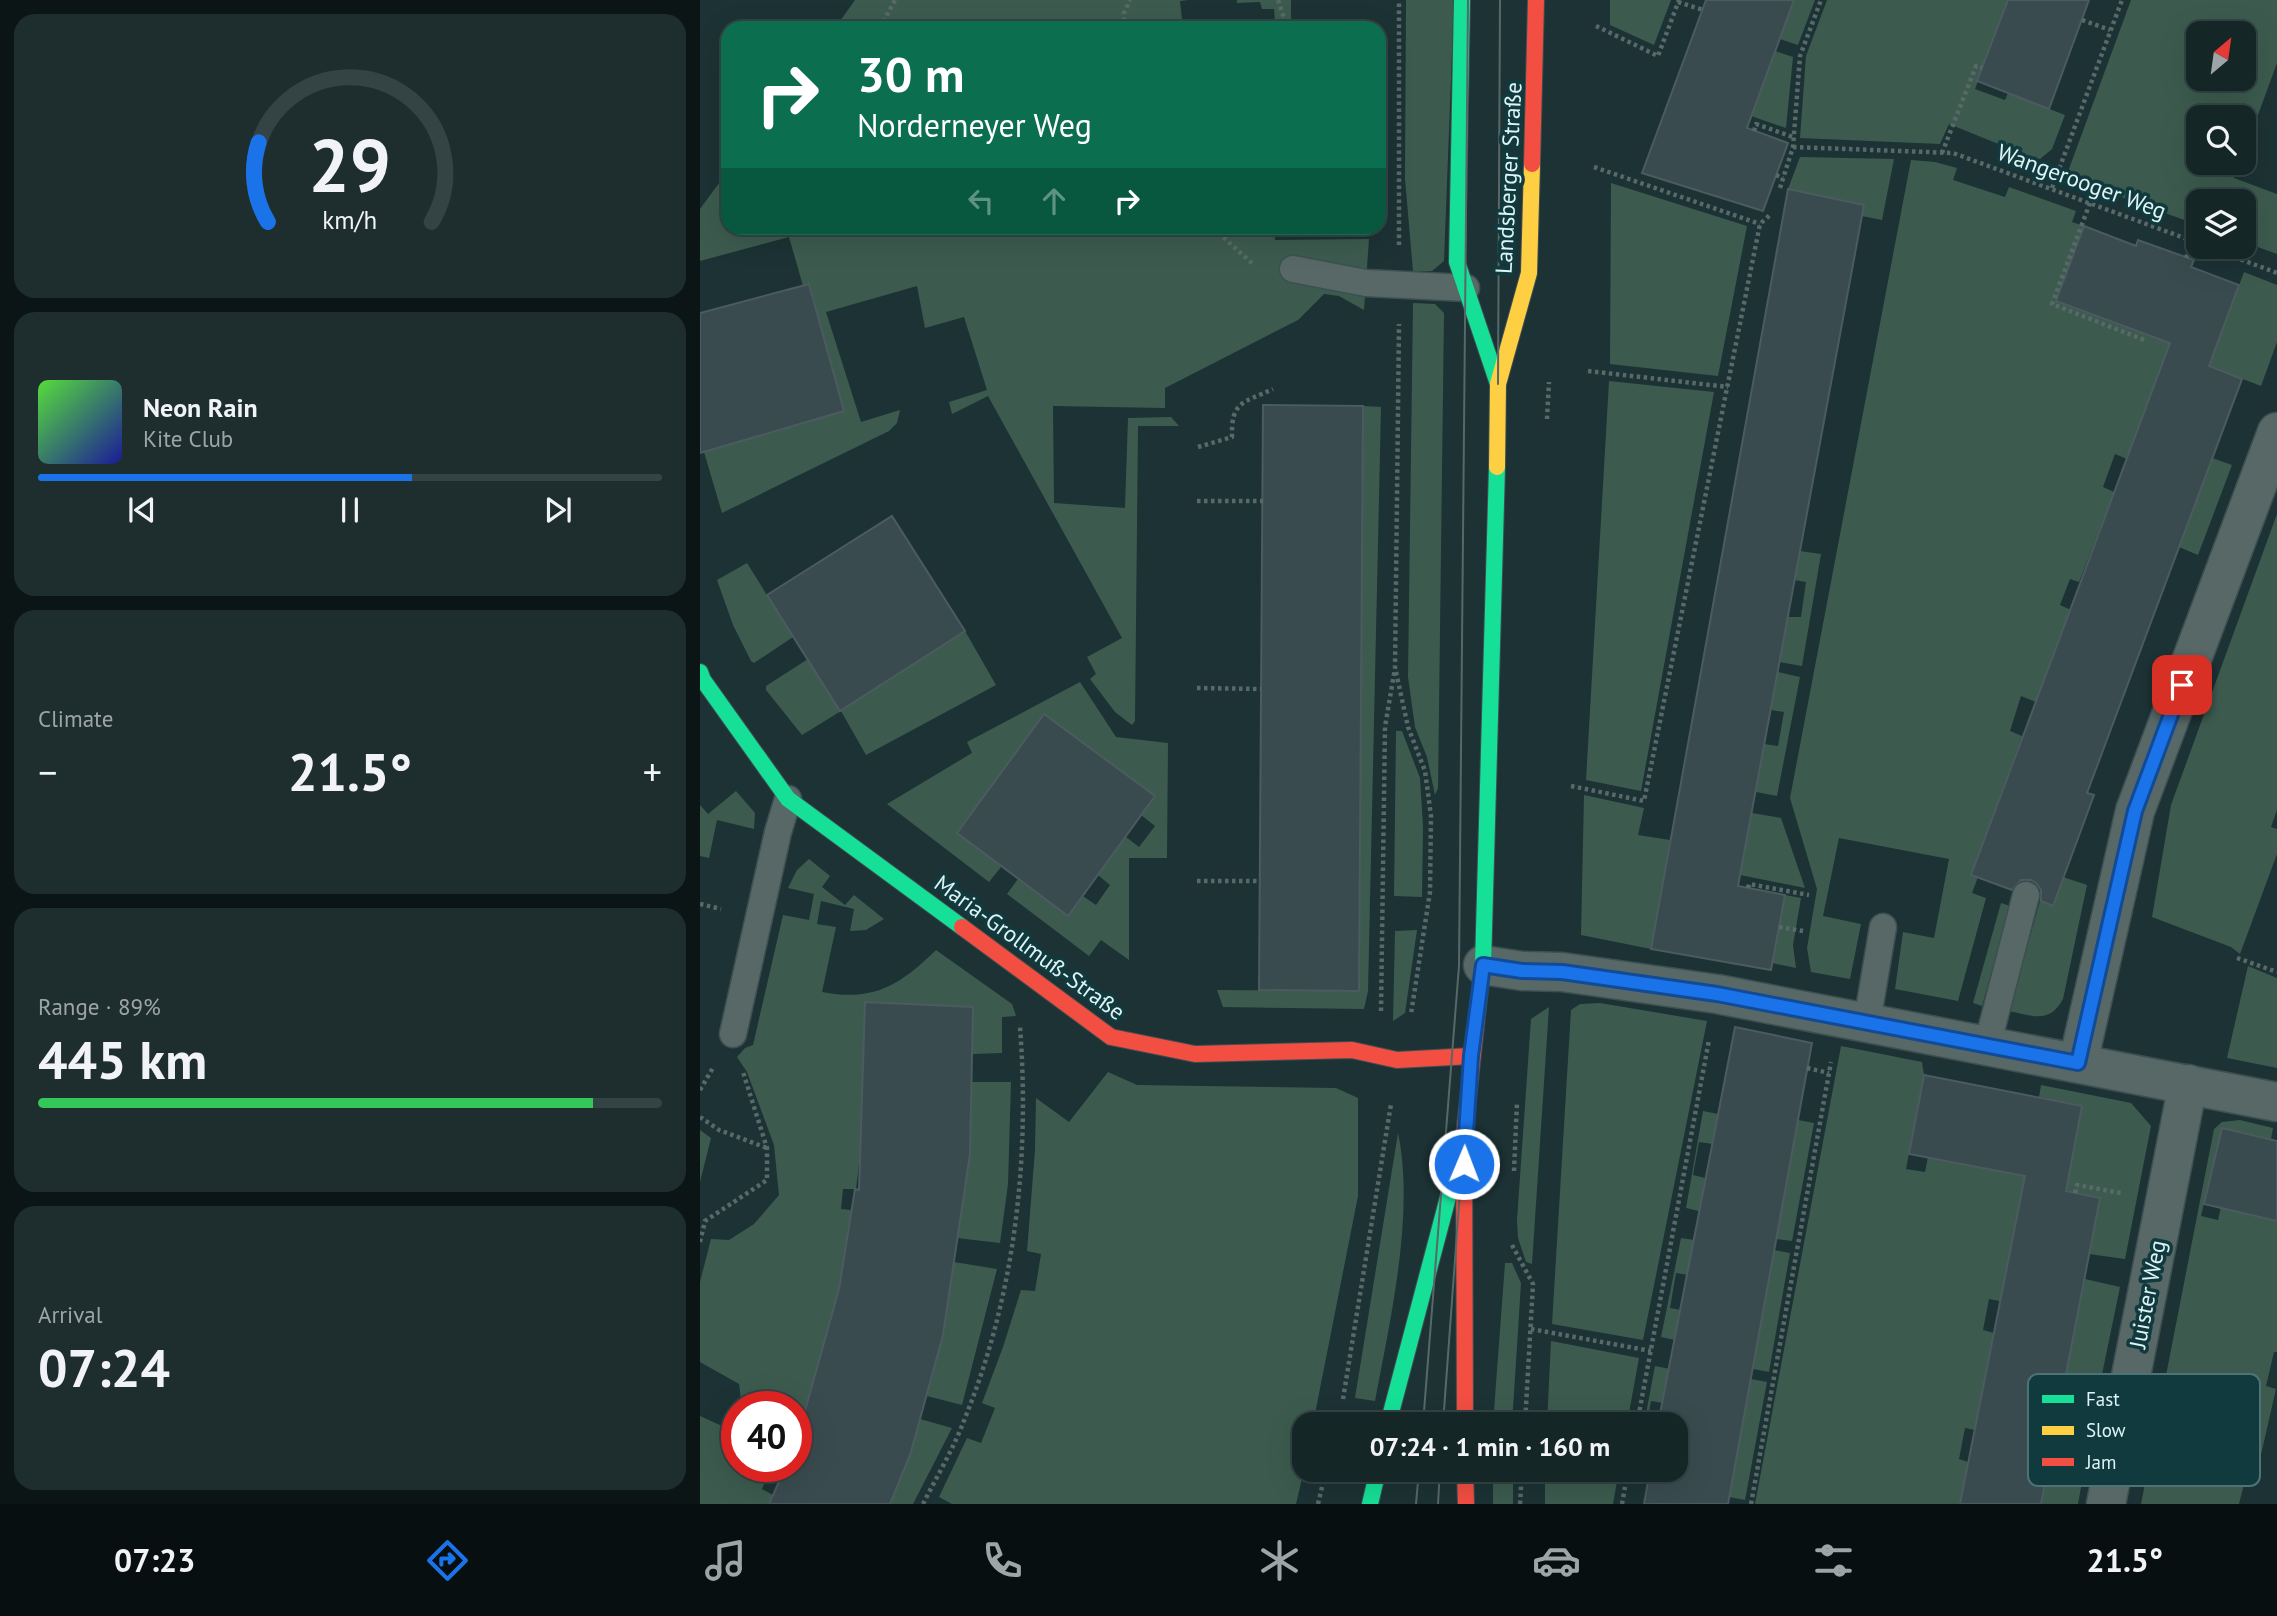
<!DOCTYPE html>
<html lang="en">
<head>
<meta charset="utf-8">
<style>
	:root { --surface:#152627; --page:#1e2e2f; --text:#f1f3f6; --muted:#9da5a7; --line:#344344; --accent:#1a73e8 }
	body { margin:0; font-family:"PT Sans",sans-serif; background:var(--page); color:var(--text); height:100vh; display:flex; flex-direction:column; font-size:26px; white-space:nowrap }
	* { box-sizing:border-box; margin:0 }
	p { font-size:23px; color:var(--muted) }
	.icon { flex:none; width:38px; height:38px; fill:none; stroke:currentColor; stroke-width:2; stroke-linecap:round; stroke-linejoin:round }
	.map { position:relative; flex:1; overflow:hidden }
	.sheet { display:flex; flex-direction:column; gap:14px; padding:14px; background:#0c1515; width:700px }
	.sheet>* { flex:none }
	.hud { position:absolute; left:21px; top:21px; width:665px; height:214px; border-radius:21px; box-shadow:0 7px 28px #0002,0 0 0 2px var(--line); background:#0b6e4f; color:#fff; overflow:hidden }
	.needle { width:46px; rotate:29deg }
	.buttons { position:absolute; left:1486px; top:21px; display:grid; gap:14px }
	.buttons a { display:grid; place-items:center; width:70px; height:70px; border-radius:14px; background:var(--surface); box-shadow:0 7px 28px #0002,0 0 0 2px var(--line); font-size:35px }
	.speed { position:absolute; left:21px; top:1391px; display:flex; gap:14px; font-size:35px; font-weight:700; text-align:center }
	.speed>* { display:grid; place-content:center; width:91px; height:91px; border-radius:50%; background:var(--surface); box-shadow:0 7px 28px #0002,0 0 0 2px var(--line); line-height:1 }
	.speed .limit { border:10px solid #d22; background:#fff; color:#111 }
	.pin { position:absolute; display:grid; place-items:center; width:60px; height:60px; color:#fff; margin:-30px; border-radius:14px; box-shadow:0 4px 10px #0006 }
	.me { position:absolute; width:77px; margin:-38px; rotate:1deg; stroke-linejoin:round; filter:drop-shadow(0 0 5px #0008) }
	.turn { display:flex; align-items:center; gap:24px; height:147px; padding:0 21px; font-size:32px }
	.turn .icon { width:91px; height:91px; stroke-width:2.5 }
	.turn b { display:block; font-size:49px; line-height:60px }
	.lanes { display:flex; align-items:center; height:66px; padding:0 21px; background:#0003; justify-content:center; gap:35px; direction:ltr }
	.lanes .off { opacity:.35 }
	.big { font-size:52px; font-weight:800; line-height:1.1 }
	.sheet .card { flex:1; display:flex; flex-direction:column; justify-content:center; gap:10px; min-width:0; padding:0 24px; border-radius:21px; background:var(--page) }
	.sheet .dial { align-items:center; gap:0 }
	.dial svg { height:182px; overflow:visible; fill:none; stroke:var(--line); stroke-width:7; stroke-linecap:round; text-anchor:middle }
	.dial text { fill:var(--text); stroke:none }
	.song { display:flex; align-items:center; gap:21px }
	.cover { width:84px; height:84px; border-radius:10px; background:linear-gradient(135deg,hsl(110 70% 55%),hsl(240 70% 35%)) }
	.played { height:7px; border-radius:4px; background:linear-gradient(90deg,var(--accent) 60%,var(--line) 60%) }
	.keys { display:flex; justify-content:space-around; direction:ltr }
	.heat { display:flex; justify-content:space-between; align-items:center; font-size:38px; direction:ltr }
	.charge { height:10px; border-radius:5px; background:linear-gradient(90deg,#34c759 89%,var(--line) 0) }
	.trip { position:absolute; left:592px; top:1412px; width:396px; height:70px; border-radius:21px; background:var(--surface); box-shadow:0 7px 28px #0002,0 0 0 2px var(--line); font-weight:800; line-height:70px; text-align:center }
	.tabs { display:flex; height:112px; justify-content:space-around; align-items:center; background:#080f10; color:var(--muted) }
	.tabs .icon { width:49px; height:49px }
	.tabs .active { color:var(--accent) }
	.tabs b { font-size:32px; color:var(--text) }
	main { display:flex; flex:1; min-height:0 }
	.map>svg:first-child { display:block }
	.green { fill:#3c5b4e; fill-rule:evenodd }
	.building { fill:#3a4b4f; stroke:#4b5b5f; stroke-width:2 }
	.lines { fill:none; stroke-linecap:round; stroke-linejoin:round }
	.lane-casing { stroke:#3d4f51; stroke-width:29 }
	.street-casing { stroke:#3d4f51; stroke-width:41 }
	.fast-casing { stroke:#3d4f51; stroke-width:18 }
	.slow-casing { stroke:#3d4f51; stroke-width:18 }
	.jam-casing { stroke:#3d4f51; stroke-width:18 }
	.path { stroke:#586969; stroke-width:4.5; stroke-dasharray:3.5 3.5; stroke-linecap:butt }
	.lane { stroke:#576867; stroke-width:26 }
	.street { stroke:#576867; stroke-width:38 }
	.fast { stroke:#16e098; stroke-width:16 }
	.slow { stroke:#ffcf43; stroke-width:16 }
	.jam { stroke:#f24e42; stroke-width:16 }
	.tram { stroke:#586868; stroke-width:2 }
	.route-casing { stroke:#114b97; stroke-width:18 }
	.route { stroke:#1a73e8; stroke-width:12 }
	.labels { text-anchor:middle; dominant-baseline:central; stroke-width:7; stroke-linejoin:round; paint-order:stroke }
	.street-label { font-size:23px; fill:#def4f6; stroke:#113a3e }
	.key { fill:#113a3e; stroke:#4e7275; stroke-width:2 }
	.key-label { font-size:19px; fill:#def4f6 }
</style>
</head>
<body>
<main>
<section class="sheet">
<div class="card dial"><svg viewBox="0 0 100 80">
<path d="M14 69A42 42 0 1 1 86 69"/>
<path d="M14 69A42 42 0 0 1 10 34" stroke="#1a73e8"/>
<text x="50" y="56" font-size="32" font-weight="700">29</text>
<text x="50" y="72" font-size="11">km/h</text>
</svg></div>
<div class="card">
<div class="song"><i class="cover"></i><div><b>Neon Rain</b><p>Kite Club</p></div></div>
<div class="played"></div>
<div class="keys"><svg class="icon" aria-label="previous" viewBox="0 0 24 24"><path d="M18 5L8 12l10 7zM5 5v14"/></svg><svg class="icon" aria-label="pause" viewBox="0 0 24 24"><path d="M8 5v14M16 5v14"/></svg><svg class="icon" aria-label="next" viewBox="0 0 24 24"><path d="M6 5l10 7-10 7zM19 5v14"/></svg></div>
</div>
<div class="card"><p>Climate</p>
<div class="heat"><a>−</a><b class="big">21.5°</b><a>+</a></div>
</div>
<div class="card"><p>Range · 89%</p><b class="big">445 km</b><div class="charge"></div></div>
<div class="card"><p>Arrival</p><b class="big">07:24</b></div>
</section>
<div class="map">
<svg width="1577" height="1504" viewBox="0 0 1577 1504">
	<rect width="100%" height="100%" fill="#1c3234"/>
	<g class="green">
		<polygon points="155,0 489,0 480,1 483,28 135,28"/>
		<polygon points="537,0 591,0 591,22 575,21 574,9 562,9 560,2 537,3"/>
		<polygon points="706,0 754,0 744,261 732,271 713,271 705,179"/>
		<polygon points="910,0 971,0 954,45 910,25"/>
		<polygon points="1094,0 1115,0 1098,45 1080,39"/>
		<polygon points="1127,0 1308,0 1275,89 1305,100 1308,93 1365,115 1352,149 1340,159 1333,158 1249,124 1240,144 1100,138 1106,56"/>
		<path d="M1431,0H1577V63L1544,153V117H1498V163H1540L1534,178L1577,194V254L1544,242V201H1498V225L1366,177ZM1544,33V79H1498V33Z"/>
		<polygon points="1075,51 1093,57 1086,128 1051,116"/>
		<polygon points="1100,157 1194,159 1182,220 1162,216 1088,189"/>
		<polygon points="1211,160 1235,162 1257,168 1253,180 1305,197 1309,187 1376,211 1372,222 1384,226 1470,343 1427,459 1415,454 1403,487 1414,492 1379,582 1370,579 1360,605 1371,610 1336,702 1321,696 1310,731 1322,736 1271,874 1278,877 1272,893 1286,898 1258,1001 1195,989 1203,932 1234,938 1249,859 1139,838 1123,916 1161,924 1150,979 1111,972 1107,948 1117,889 1090,798"/>
		<polygon points="28,171 28,228 574,228 575,240 669,239 664,310 639,296 624,294 598,320 465,388 465,408 353,406 354,503 425,508 428,418 471,417 479,426 438,426 435,721 432,725 415,712 390,679 396,674 387,657 422,638 288,396 252,414 249,402 287,390 264,317 225,328 217,286 126,312 161,422 200,410 197,423 189,431 22,513 4,452 144,411 110,285 103,286 89,237 0,261 0,209"/>
		<polygon points="911,183 1047,226 1018,376 910,364"/>
		<polygon points="1544,272 1577,285 1577,342 1561,386 1509,366"/>
		<polygon points="713,303 735,304 744,313 738,788 735,795 727,757 715,727 708,677"/>
		<polygon points="909,381 1014,392 941,791 886,780"/>
		<polygon points="663,406 681,407 668,991 664,1009 523,1007 517,990 659,991"/>
		<polygon points="1512,458 1532,465 1498,555 1479,547"/>
		<polygon points="1577,514 1577,810 1571,827 1577,829 1577,854 1540,954 1531,947 1452,917 1471,805"/>
		<polygon points="1100,551 1121,554 1102,666 1079,662 1088,617 1101,617 1106,582 1094,580"/>
		<polygon points="47,563 93,637 54,663 51,661 33,625 17,580"/>
		<polygon points="265,631 296,685 166,755 141,711 102,735 66,690 66,686 108,659 141,711"/>
		<polygon points="1078,672 1100,677 1077,796 1056,792 1064,744 1078,746 1084,712 1071,710"/>
		<polygon points="380,682 416,737 468,743 467,858 429,858 429,960 401,940 389,956 307,894 318,879 368,915 383,896 396,905 410,885 398,875 426,837 439,847 455,826 441,815 455,796 344,714 257,833 301,867 289,882 187,804 272,753 267,742"/>
		<polygon points="696,731 702,731 720,778 723,826 722,897 694,896"/>
		<polygon points="36,791 55,813 54,829 17,820 9,858 0,856 0,805 8,814"/>
		<polygon points="884,795 944,808 938,835 970,840 951,949 881,935"/>
		<polygon points="1052,813 1081,818 1105,888 1040,875"/>
		<path d="M109,859L130,876L122,887L145,905L154,895L184,919L166,930L150,931L154,909L121,901L117,924L136,927L122,992C174,1002 200,985 236,950L312,1004L316,1016L302,1017V1053L272,1054L273,1007L165,1003L160,1155L156,1189H143L141,1209L151,1210L142,1271L150,1273L96,1443V1407H42L39,1384L0,1362V1282L11,1239L29,1240L54,1224L79,1195L74,1145L47,1072L37,1057L45,1048L53,1045L83,915L109,920L114,894L88,888L97,870Z"/>
		<path d="M1363,877L1387,885L1363,999C1350,1024 1332,1016 1309,1011L1340,901L1353,905Z"/>
		<polygon points="1085,895 1101,898 1093,945 1096,968 1072,963"/>
		<polygon points="1301,903 1310,906 1282,1006 1273,1003"/>
		<polygon points="717,930 705,1013 693,1021 695,931"/>
		<polygon points="1548,966 1577,978 1577,1068 1527,1058"/>
		<polygon points="900,1003 1007,1021 943,1340 852,1324 871,1010 880,1004"/>
		<polygon points="849,1007 832,1264 826,1262 818,1238 817,1220 831,1019"/>
		<polygon points="1141,1046 1222,1062 1224,1075 1206,1169 1225,1172 1228,1157 1325,1176 1300,1301 1289,1299 1283,1330 1294,1333 1275,1430 1265,1428 1259,1459 1268,1462 1260,1504 1055,1504"/>
		<polygon points="408,1072 437,1085 636,1088 658,1098 658,1196 613,1424 604,1424 604,1470 596,1504 252,1504 239,1497 267,1438 281,1443 295,1408 282,1403 303,1347 321,1290 335,1291 341,1254 327,1251 335,1150 336,1098 369,1122"/>
		<polygon points="272,1082 311,1082 308,1184 300,1243 257,1238 268,1170"/>
		<polygon points="1341,1085 1431,1103 1451,1126 1425,1259 1389,1254 1400,1198 1366,1190 1382,1106 1339,1097"/>
		<polygon points="1003,1111 1018,1114 1013,1144 999,1142 993,1175 1005,1178 999,1211 986,1208"/>
		<polygon points="1098,1120 1114,1123 1092,1241 1076,1239"/>
		<polygon points="1540,1120 1573,1128 1571,1139 1522,1128 1501,1216 1518,1220 1521,1207 1577,1221 1577,1352 1574,1352 1566,1386 1576,1389 1555,1481 1545,1480 1539,1504 1441,1504 1514,1129 1522,1122"/>
		<polygon points="0,1130 11,1138 0,1182"/>
		<path d="M698,1133C715,1213 690,1321 675,1401L655,1398Z"/>
		<polygon points="981,1238 994,1240 988,1275 976,1273 970,1308 981,1310 975,1340 961,1337"/>
		<polygon points="1074,1250 1090,1253 1069,1372 1053,1369"/>
		<polygon points="254,1262 297,1269 262,1405 227,1396 245,1328 228,1325"/>
		<polygon points="805,1263 812,1263 821,1283 812,1424 793,1424"/>
		<polygon points="1385,1279 1420,1287 1399,1389 1364,1382"/>
		<polygon points="851,1341 939,1358 927,1424 847,1424"/>
		<polygon points="955,1366 970,1369 963,1403 951,1401 947,1424 944,1424"/>
		<polygon points="1051,1379 1067,1382 1045,1500 1029,1497"/>
		<polygon points="1360,1407 1394,1415 1378,1504 1341,1504"/>
		<polygon points="0,1416 31,1430 37,1419 37,1466 71,1467 62,1489 73,1495 69,1504 0,1504"/>
		<polygon points="220,1419 252,1428 213,1504 190,1504 199,1482 182,1475 198,1436 214,1442"/>
		<rect x="793" y="1470" width="20" height="34"/>
		<polygon points="845,1470 919,1470 913,1504 845,1504"/>
	</g>
	<g class="building">
		<polygon points="1006,0 1094,0 1047,128 1088,143 1063,211 942,173"/>
		<polygon points="1308,0 1389,0 1349,109 1277,81"/>
		<polygon points="1088,189 1164,205 1038,886 1085,895 1071,970 951,949"/>
		<polygon points="1384,226 1436,246 1438,240 1494,260 1491,267 1539,285 1509,366 1542,379 1387,793 1394,795 1353,906 1341,901 1341,890 1336,883 1331,880 1321,880 1312,890 1271,875 1470,343 1356,301"/>
		<polygon points="109,284 144,411 0,453 0,313"/>
		<polygon points="563,405 663,406 659,991 559,990"/>
		<polygon points="192,516 265,631 140,711 67,595"/>
		<polygon points="344,714 455,796 368,916 257,833"/>
		<polygon points="165,1002 273,1007 270,1154 243,1335 211,1452 190,1504 69,1504 86,1466 96,1466 96,1443 139,1289 155,1189 159,1190"/>
		<polygon points="1035,1027 1112,1043 1028,1504 944,1504 950,1470 975,1470 975,1424 958,1424"/>
		<polygon points="1224,1075 1382,1106 1366,1191 1400,1198 1341,1504 1260,1504 1325,1176 1209,1154"/>
		<polygon points="1522,1128 1577,1141 1577,1221 1504,1204"/>
	</g>
	<g class="lines">
		<defs>
			<g id="lane">
				<polyline points="593,269 666,283 766,288"/>
				<polyline points="1167,1022 1183,927"/>
				<polyline points="33,1034 78,832 88,799"/>
				<polyline points="1287,1046 1326,895"/>
			</g>
			<g id="street">
				<polyline points="783,965 822,971 862,972 1017,994 1577,1102"/>
				<polyline points="1378,1063 1435,811 1577,432"/>
				<polyline points="1406,1504 1488,1084"/>
			</g>
			<g id="fast">
				<polyline points="762,0 757,262 798,384"/>
				<polyline points="0,672 3,680 88,799 262,927"/>
				<polyline points="779,998 783,965 797,467"/>
				<polyline points="688,1424 751,1186"/>
				<polyline points="670,1504 678,1470"/>
			</g>
			<polyline id="slow" points="797,467 798,384 829,273 832,164"/>
			<g id="jam">
				<polyline points="832,164 836,0"/>
				<polyline points="262,927 411,1037 495,1054 652,1050 697,1060 771,1056"/>
				<polyline points="765,1424 764,1136 779,998"/>
				<polyline points="765,1470 766,1504"/>
			</g>
		</defs>
		<use href="#lane" class="lane-casing"/>
		<use href="#street" class="street-casing"/>
		<use href="#fast" class="fast-casing"/>
		<use href="#slow" class="slow-casing"/>
		<use href="#jam" class="jam-casing"/>
		<g class="path">
			<polyline points="578,0 585,21"/>
			<polyline points="978,2 1003,10"/>
			<polyline points="1382,20 1410,30"/>
			<polyline points="896,26 958,56 979,0"/>
			<polyline points="180,28 195,0"/>
			<polyline points="424,28 424,13 430,0"/>
			<polyline points="1054,131 1056,124 1093,137"/>
			<polyline points="1093,147 1253,153 1498,243"/>
			<polyline points="1242,153 1276,66 1282,68"/>
			<polyline points="894,167 1060,224"/>
			<polyline points="1076,175 1083,178"/>
			<polyline points="1080,188 1093,147 1100,56 1121,0"/>
			<polyline points="1352,188 1422,0"/>
			<polyline points="1390,203 1352,304 1447,341"/>
			<polyline points="513,228 554,265"/>
			<polyline points="699,245 699,0"/>
			<polyline points="1508,247 1577,273"/>
			<polyline points="1486,258 1492,241"/>
			<polyline points="888,371 1028,387"/>
			<polyline points="847,419 849,382"/>
			<path d="M498,447L532,437C531,401 543,403 573,389"/>
			<polyline points="497,501 563,501"/>
			<polyline points="696,672 708,727 725,771 731,816 730,892 711,1014"/>
			<polyline points="497,688 561,689"/>
			<polyline points="871,786 944,801 1060,224 1071,214"/>
			<polyline points="497,881 560,881"/>
			<polyline points="1048,888 1049,884 1109,895"/>
			<polyline points="0,904 21,909"/>
			<polyline points="1079,927 1103,931"/>
			<polyline points="1537,958 1577,972"/>
			<polyline points="681,1011 685,727 695,668 699,324"/>
			<polyline points="1107,1068 1129,1073"/>
			<polyline points="0,1090 14,1066"/>
			<polyline points="0,1117 19,1130 67,1148"/>
			<polyline points="814,1171 817,1102"/>
			<polyline points="1375,1193 1377,1185 1421,1193"/>
			<polyline points="0,1242 5,1221 67,1180 67,1148 43,1072"/>
			<polyline points="812,1245 833,1284 825,1424"/>
			<polyline points="831,1329 951,1351"/>
			<polyline points="643,1399 691,1104"/>
			<polyline points="637,1424 640,1411"/>
			<polyline points="937,1424 1009,1040"/>
			<path d="M223,1504C237,1476 254,1448 265,1418C315,1295 330,1159 320,1027"/>
			<polyline points="618,1504 626,1470"/>
			<polyline points="820,1504 822,1470"/>
			<polyline points="922,1504 928,1470"/>
			<polyline points="1051,1504 1131,1062"/>
		</g>
		<use href="#lane" class="lane"/>
		<use href="#street" class="street"/>
		<use href="#fast" class="fast"/>
		<use href="#slow" class="slow"/>
		<use href="#jam" class="jam"/>
		<g class="tram">
			<polyline points="798,384 800,0"/>
			<polyline points="723,1424 759,966 768,0"/>
			<polyline points="743,1424 764,1136"/>
			<polyline points="716,1504 719,1470"/>
			<polyline points="738,1504 740,1470"/>
		</g>
	</g>
	<g class="lines">
		<defs>
			<polyline id="route" points="764,1164 771,1056 783,965 822,971 862,972 1017,994 1378,1063 1435,811 1482,685"/>
		</defs>
		<use href="#route" class="route-casing"/>
		<use href="#route" class="route"/>
	</g>
	<g class="labels">
		<g class="street-label">
			<text transform="translate(808 178) rotate(-87)">Landsberger Straße</text>
			<text transform="translate(1382 181) rotate(20)">Wangerooger Weg</text>
			<text transform="translate(330 947) rotate(36)">Maria-Grollmuß-Straße</text>
			<text transform="translate(1447 1294) rotate(-79)">Juister Weg</text>
		</g>
	</g>
	<rect x="1328" y="1374" width="232" height="112" rx="10" class="key"/>
	<rect x="1342" y="1395" width="32" height="8" fill="#16e098"/>
	<rect x="1342" y="1426" width="32" height="9" fill="#ffcf43"/>
	<rect x="1342" y="1458" width="32" height="8" fill="#f24e42"/>
	<g class="key-label">
		<text x="1386" y="1406">Fast</text>
		<text x="1386" y="1437">Slow</text>
		<text x="1386" y="1469">Jam</text>
	</g>
</svg>
<div class="buttons">
<a><svg class="needle" viewBox="-14 -14 28 28"><path d="M0-13l5 13h-10z" fill="#e53935"/><path d="M0 13l5-13h-10z" fill="#9da5a7"/></svg></a>
<a><svg class="icon" aria-label="search" viewBox="0 0 24 24"><circle cx="10" cy="10" r="6"/><path d="M15 15l6 6"/></svg></a>
<a><svg class="icon" aria-label="layers" viewBox="0 0 24 24"><path d="M12 4l9 5-9 5-9-5zM3 14l9 5 9-5"/></svg></a>
</div>
<div class="speed"><div class="limit">40</div></div>
<div class="pin" style="left:1482px;top:685px;background:#d93025"><svg class="icon" aria-label="arrive" viewBox="0 0 24 24"><path d="M6 21V4h12l-3 4 3 4H6"/></svg></div>
<svg class="me" style="left:764px;top:1164px" viewBox="-20 -20 40 40"><circle r="17" fill="#1a73e8" stroke="#fff" stroke-width="3"/><path d="M0-11L8 9 0 5-8 9z" fill="#fff"/></svg>
<div class="trip">07:24 · 1 min · 160 m</div>
<div class="hud">
<div class="turn"><svg class="icon" aria-label="right" viewBox="0 0 24 24"><path d="M7 20v-9h11M14 6l5 5-5 5"/></svg><div><b>30 m</b>Norderneyer Weg</div></div>
<div class="lanes"><svg class="icon off" aria-label="left" viewBox="0 0 24 24"><path d="M17 20v-9H6M10 6l-5 5 5 5"/></svg><svg class="icon off" aria-label="ahead" viewBox="0 0 24 24"><path d="M12 20V5M6 11l6-6 6 6"/></svg><svg class="icon" aria-label="right" viewBox="0 0 24 24"><path d="M7 20v-9h11M14 6l5 5-5 5"/></svg></div>
</div>
</div>
</main>
<nav class="tabs">
<b>07:23</b>
<svg class="icon active" aria-label="directions" viewBox="0 0 24 24"><path d="M12 3l9 9-9 9-9-9zM9 14v-3h6M13 9l2 2-2 2"/></svg>
<svg class="icon" aria-label="music" viewBox="0 0 24 24"><path d="M9 18V5l10-2v13"/><circle cx="6" cy="18" r="3"/><circle cx="16" cy="16" r="3"/></svg>
<svg class="icon" aria-label="phone" viewBox="0 0 24 24"><path d="M5 4h4l2 5-3 2q2 4 5 5l2-3 5 2v4C11 20 4 13 5 4z"/></svg>
<svg class="icon" aria-label="climate" viewBox="0 0 24 24"><path d="M12 3v18M4 7l16 10M4 17L20 7"/></svg>
<svg class="icon" aria-label="car" viewBox="0 0 24 24"><path d="M5 17H2v-5l4-1 3-4h7l3 4 3 1v5h-3M9 17h6M6 11h13"/><circle cx="7" cy="17" r="2"/><circle cx="17" cy="17" r="2"/></svg>
<svg class="icon" aria-label="filters" viewBox="0 0 24 24"><path d="M4 7h16M4 17h16"/><circle cx="9" cy="7" r="2"/><circle cx="15" cy="17" r="2"/></svg>
<b>21.5°</b>
</nav>
</body>
</html>
